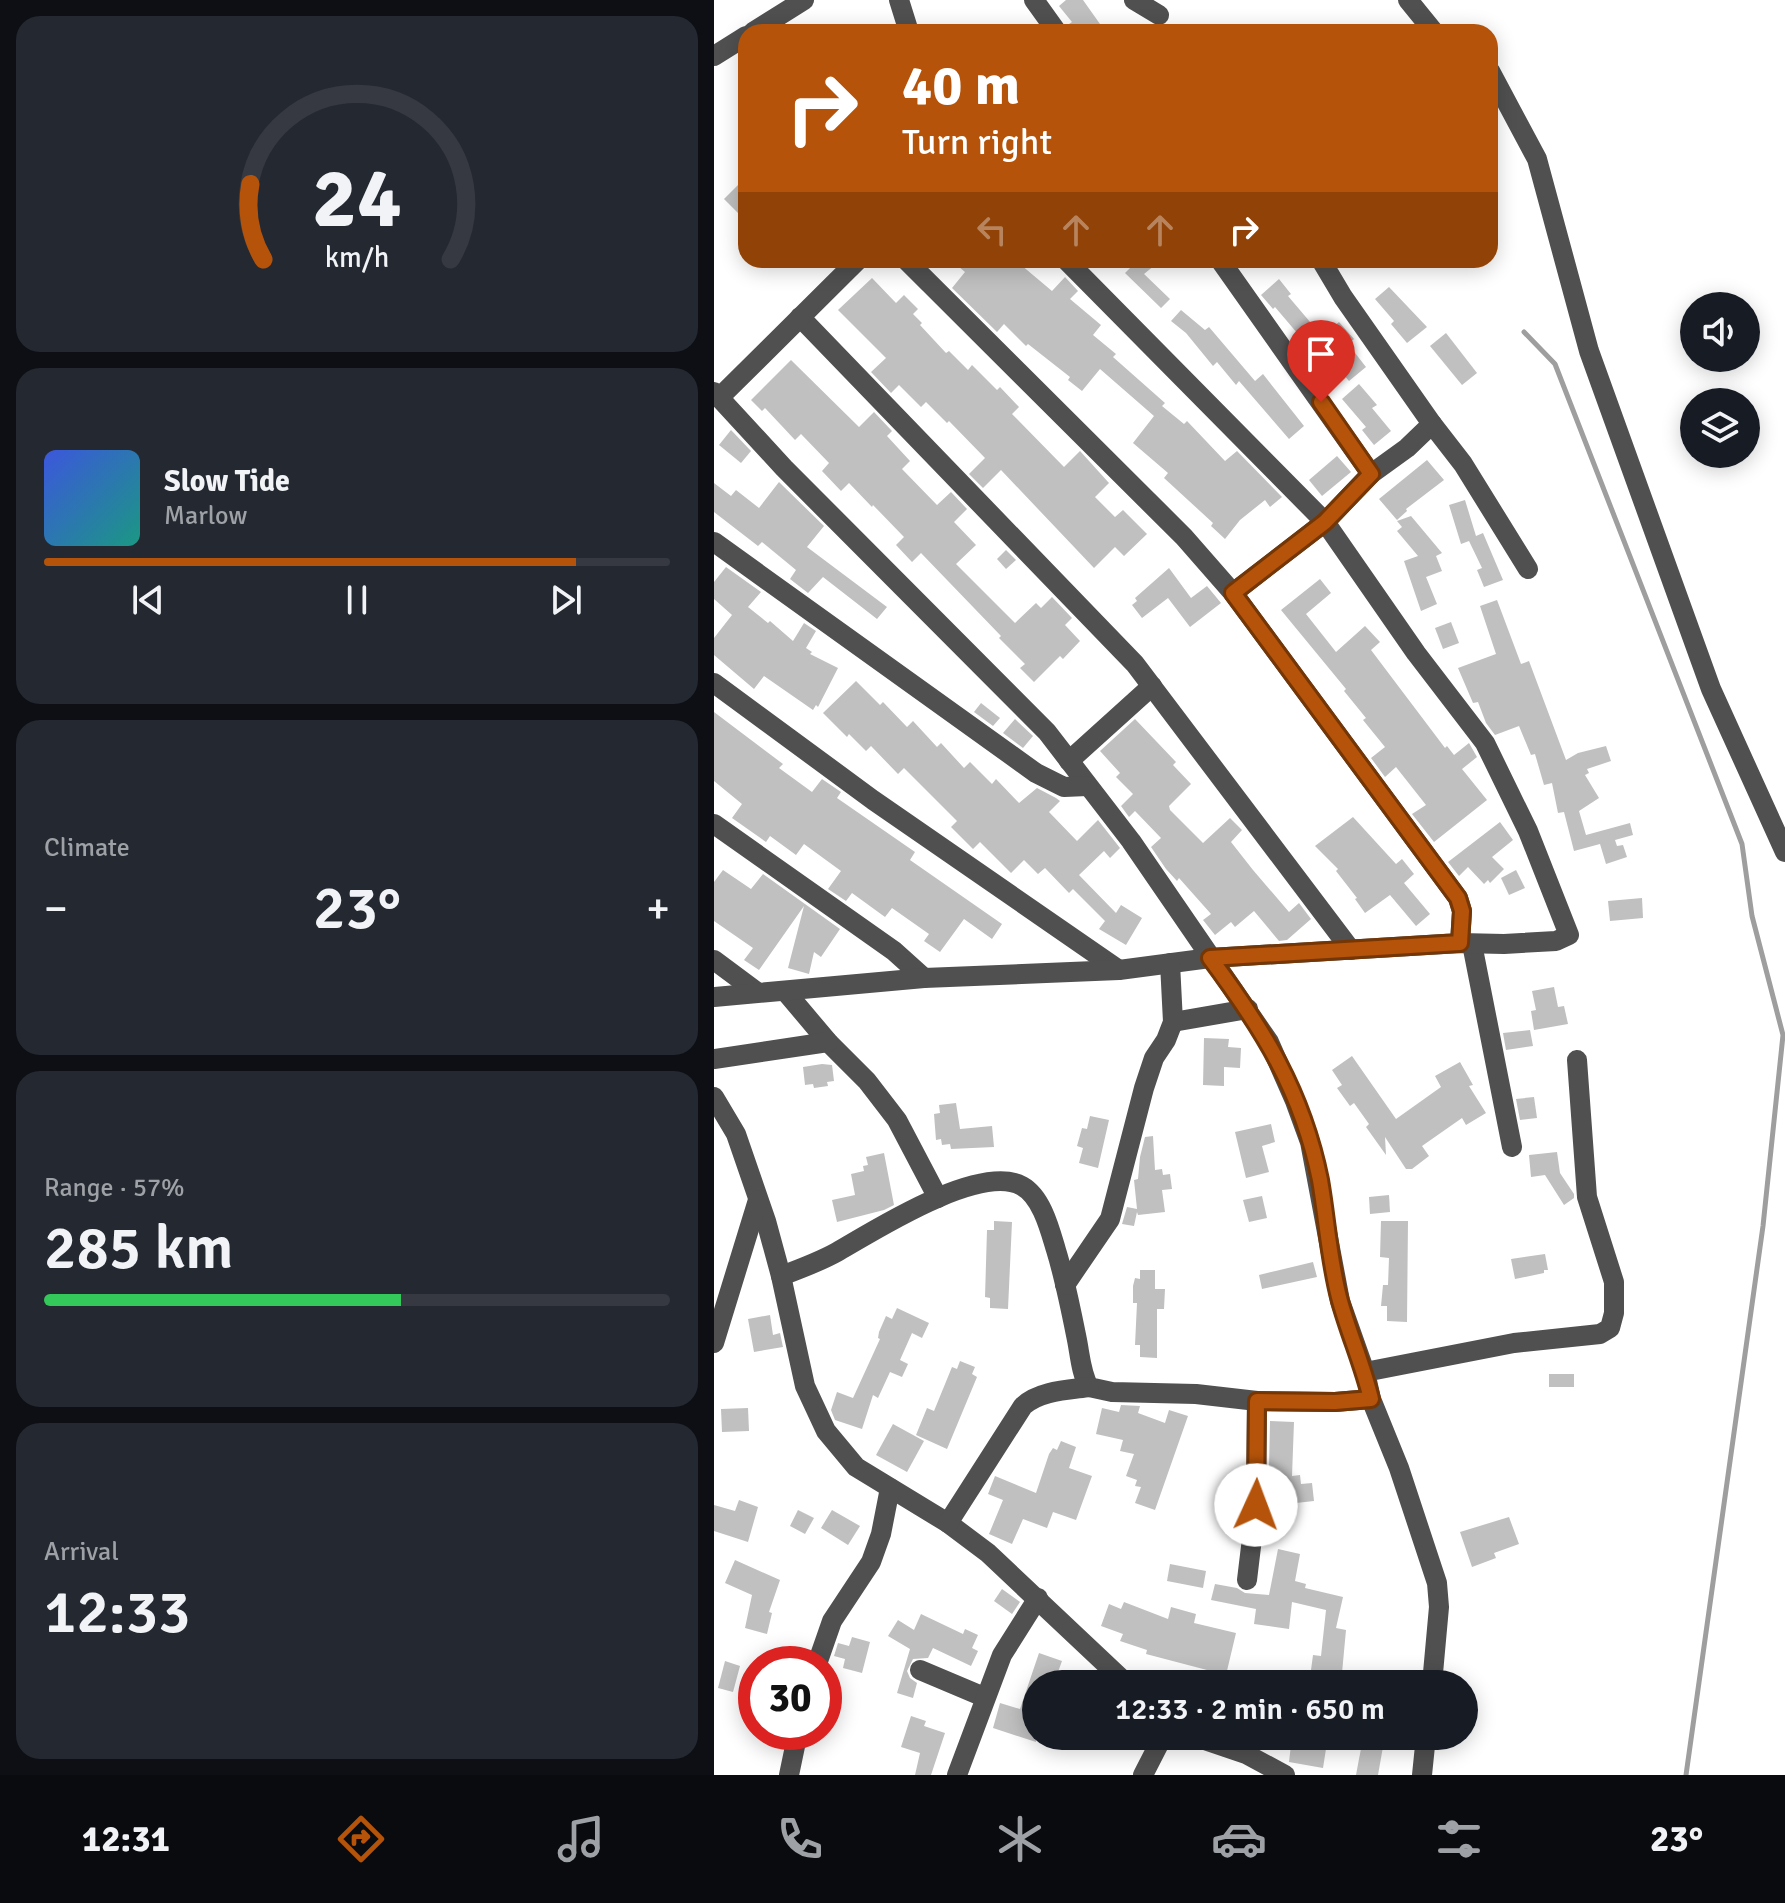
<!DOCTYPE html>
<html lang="en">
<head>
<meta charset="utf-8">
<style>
	:root { --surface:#171b24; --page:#242831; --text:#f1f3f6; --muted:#9ea1a6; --line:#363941; --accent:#b45309 }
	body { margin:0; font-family:Signika,sans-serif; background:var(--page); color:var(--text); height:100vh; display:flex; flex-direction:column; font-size:30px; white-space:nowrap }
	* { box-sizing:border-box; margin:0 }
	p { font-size:26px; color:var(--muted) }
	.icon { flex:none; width:44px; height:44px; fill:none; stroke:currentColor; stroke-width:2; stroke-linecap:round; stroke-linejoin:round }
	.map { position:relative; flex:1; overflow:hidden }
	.side { display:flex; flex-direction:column; gap:16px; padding:16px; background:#0d0f14; width:714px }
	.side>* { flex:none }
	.guide { position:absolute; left:24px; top:24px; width:760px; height:244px; border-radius:24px; box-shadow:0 4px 20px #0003; background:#b45309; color:#fff; overflow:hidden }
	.controls { position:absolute; left:966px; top:292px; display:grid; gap:16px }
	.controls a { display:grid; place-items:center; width:80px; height:80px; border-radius:50%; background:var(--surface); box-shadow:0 4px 20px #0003; font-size:40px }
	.speed { position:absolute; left:24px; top:1646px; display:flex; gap:16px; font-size:40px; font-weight:700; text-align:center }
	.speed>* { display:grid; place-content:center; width:104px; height:104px; border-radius:50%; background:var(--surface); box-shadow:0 4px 20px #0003; line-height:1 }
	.speed .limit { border:12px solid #d22; background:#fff; color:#111 }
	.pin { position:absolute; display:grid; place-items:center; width:68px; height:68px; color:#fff; margin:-82px -34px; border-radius:50% 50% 50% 0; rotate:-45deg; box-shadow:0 0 8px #0007 }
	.pin .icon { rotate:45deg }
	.me { position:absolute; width:88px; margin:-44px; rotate:2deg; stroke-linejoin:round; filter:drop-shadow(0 0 6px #0008) }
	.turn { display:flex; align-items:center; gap:28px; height:168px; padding:0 32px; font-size:36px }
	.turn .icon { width:104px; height:104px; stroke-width:2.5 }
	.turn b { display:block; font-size:56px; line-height:68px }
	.lanes { display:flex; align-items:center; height:76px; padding:0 32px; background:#0003; justify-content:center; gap:40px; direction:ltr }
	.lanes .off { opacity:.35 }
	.big { font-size:60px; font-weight:600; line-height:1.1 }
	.side .widget { flex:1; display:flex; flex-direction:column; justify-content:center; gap:12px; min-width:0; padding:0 28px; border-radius:24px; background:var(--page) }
	.side .dial { align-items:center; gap:0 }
	.dial svg { height:208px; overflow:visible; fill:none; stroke:var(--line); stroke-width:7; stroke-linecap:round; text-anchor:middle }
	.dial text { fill:var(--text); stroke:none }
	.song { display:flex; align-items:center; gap:24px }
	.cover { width:96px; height:96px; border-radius:12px; background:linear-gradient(135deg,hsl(230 70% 55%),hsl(170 70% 35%)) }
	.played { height:8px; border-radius:4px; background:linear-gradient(90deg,var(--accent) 85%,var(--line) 85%) }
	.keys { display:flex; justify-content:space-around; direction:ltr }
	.heat { display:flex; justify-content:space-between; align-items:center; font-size:44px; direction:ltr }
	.charge { height:12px; border-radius:6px; background:linear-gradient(90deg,#34c759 57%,var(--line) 0) }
	.trip { position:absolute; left:308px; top:1670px; width:456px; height:80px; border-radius:40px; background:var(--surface); box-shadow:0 4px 20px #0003; font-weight:600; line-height:80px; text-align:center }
	.tab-bar { display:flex; height:128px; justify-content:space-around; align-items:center; background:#090b0e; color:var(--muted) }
	.tab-bar .icon { width:56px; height:56px }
	.tab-bar .active { color:var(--accent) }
	.tab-bar b { font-size:36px; color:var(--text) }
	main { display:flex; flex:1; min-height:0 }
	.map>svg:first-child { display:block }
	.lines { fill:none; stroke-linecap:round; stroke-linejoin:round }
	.stream { stroke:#9e9e9e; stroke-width:5 }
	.building { fill:#c0c0c0 }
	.minor { stroke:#505050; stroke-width:20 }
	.route-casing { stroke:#753606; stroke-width:20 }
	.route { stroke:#b45309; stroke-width:14 }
</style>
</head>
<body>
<main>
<section class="side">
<div class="widget dial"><svg viewBox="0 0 100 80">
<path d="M14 69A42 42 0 1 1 86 69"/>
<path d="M14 69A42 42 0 0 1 9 40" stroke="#b45309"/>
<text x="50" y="56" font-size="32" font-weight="700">24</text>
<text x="50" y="72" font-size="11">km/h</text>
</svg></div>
<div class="widget">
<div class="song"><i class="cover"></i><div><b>Slow Tide</b><p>Marlow</p></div></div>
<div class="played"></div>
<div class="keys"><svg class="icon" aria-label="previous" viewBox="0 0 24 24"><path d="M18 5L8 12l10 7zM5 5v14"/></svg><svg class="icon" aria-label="pause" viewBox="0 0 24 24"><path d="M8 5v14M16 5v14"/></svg><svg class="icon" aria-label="next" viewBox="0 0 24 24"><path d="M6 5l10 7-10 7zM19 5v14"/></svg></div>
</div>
<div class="widget"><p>Climate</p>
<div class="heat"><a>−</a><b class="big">23°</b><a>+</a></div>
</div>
<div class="widget"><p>Range · 57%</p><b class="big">285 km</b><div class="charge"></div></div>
<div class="widget"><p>Arrival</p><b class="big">12:33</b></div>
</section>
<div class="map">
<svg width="1071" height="1775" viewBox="0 0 1071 1775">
	<rect width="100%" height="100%" fill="#fff"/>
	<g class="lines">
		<polyline class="stream" points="810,332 841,364 1028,844 1038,916 1069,1035 1049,1226 972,1775"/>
	</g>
	<g class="building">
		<polygon points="352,0 369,0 386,24 377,32 362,32 355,24 358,22 345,6"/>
		<polygon points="32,177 32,221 10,199"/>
		<polygon points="237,260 301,260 338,291 351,277 364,291 356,299 387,325 379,335 402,354 399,357 451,403 448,406 470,424 473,421 511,461 523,451 568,497 556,507 551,500 526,520 511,539 497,526 499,523 450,478 454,473 419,443 440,416 386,369 368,391 354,380 356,377 314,344 312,346 290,324 283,332 238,288 251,272"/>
		<polygon points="424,260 447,260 430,274 456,299 447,308 411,273"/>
		<polygon points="158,278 182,303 190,295 204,309 199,314 208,323 206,325 232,353 235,351 254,370 258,365 283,390 286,387 305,407 298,414 350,467 366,451 395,483 381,497 401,517 409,510 433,534 410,556 401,547 380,568 287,470 269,488 255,474 271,458 235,421 233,423 212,402 207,407 185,385 177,393 157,372 172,358 124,310"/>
		<polygon points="565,279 577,294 574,296 608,336 625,322 640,339 634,344 652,367 635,381 616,359 607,367 592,349 595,347 561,307 559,309 547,295"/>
		<polygon points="675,287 713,327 693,343 677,324 680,321 661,299"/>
		<polygon points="467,310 491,330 495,327 541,381 549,374 590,426 575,439 525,381 522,385 503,362 499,366 472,333 457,321"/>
		<polygon points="732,333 763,373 748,385 716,346"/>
		<polygon points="77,360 145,427 160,412 178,431 173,436 196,461 188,469 223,505 237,492 253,509 240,522 262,545 242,564 301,623 322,603 327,608 338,597 358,618 351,625 366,641 349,659 346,656 320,682 306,668 311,664 285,638 287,636 207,553 198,562 182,545 190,537 159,505 158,507 135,483 127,491 108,471 115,463 87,434 81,440 51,408 48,411 37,400"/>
		<polygon points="645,384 663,405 658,408 677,431 660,445 648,430 652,427 628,399"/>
		<polygon points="17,430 37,451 27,463 5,445"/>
		<polygon points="623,456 637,472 608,496 595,480"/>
		<polygon points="713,460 730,480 692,509 693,511 683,520 665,499"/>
		<polygon points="65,482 110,526 93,547 173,607 163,619 109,577 94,593 76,579 82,570 48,542 44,546 0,512 0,483 17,496 22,490 45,508"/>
		<polygon points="751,500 762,536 769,533 789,580 770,587 763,570 768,568 755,541 747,544 735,505"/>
		<polygon points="697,516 728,553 722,556 728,571 712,577 723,604 707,611 690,561 704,556 683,531 688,527 683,521"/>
		<polygon points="292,550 302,560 292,569 283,559"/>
		<polygon points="12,567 47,592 34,607 54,623 56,621 79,641 90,623 102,631 92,648 98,652 96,654 124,668 104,707 102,705 99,710 50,676 40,689 0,655 0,638 18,615 0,599 0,582"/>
		<polygon points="455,568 477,598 493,586 507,603 476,627 454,598 428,618 418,605 423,601 421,598"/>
		<polygon points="606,579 617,593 592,614 622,652 651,626 666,642 657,650 731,748 733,746 740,755 755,743 763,757 748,769 773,800 720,842 698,814 712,805 682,767 671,777 657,758 671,747 649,720 652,718 630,691 632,689 567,610"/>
		<polygon points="783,600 807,664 815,661 852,760 864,753 892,746 897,761 873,769 875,773 871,775 885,798 865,811 872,835 916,823 919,835 901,840 903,846 909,845 913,857 892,864 886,844 860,851 850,812 844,813 838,783 830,785 821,754 817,755 805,726 781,735 772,723 764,702 759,703 744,668 782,654 766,606"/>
		<polygon points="737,622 745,643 729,649 721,628"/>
		<polygon points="142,681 166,705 169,702 193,727 199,721 223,747 227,743 250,768 256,762 278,784 282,779 305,803 323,788 342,798 346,801 335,812 363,841 384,820 406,848 396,858 390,851 365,875 402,913 407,905 428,918 412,945 385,929 391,921 359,889 355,893 331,868 324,874 310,860 297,873 266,842 259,849 237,827 243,821 190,768 184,774 157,746 152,751 135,734 133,737 109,713"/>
		<polygon points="267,703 286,718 279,726 260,712"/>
		<polygon points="0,712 69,764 65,768 98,792 108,779 127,792 123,798 201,852 196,860 288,924 278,939 250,919 226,952 210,941 215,934 178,908 171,917 138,893 132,901 114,889 127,871 90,844 82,855 56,836 52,842 18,818 28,804 0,781"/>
		<polygon points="301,719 319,736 309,748 289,733"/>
		<polygon points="421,719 462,762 459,765 477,784 455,806 456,810 489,843 516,818 528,830 517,842 539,870 575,912 585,903 597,919 573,940 565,941 540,911 521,927 517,922 501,935 489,920 497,914 465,878 463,881 452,869 437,847 447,838 421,811 415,817 407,806 419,794 402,777 406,773 386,751"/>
		<polygon points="639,817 682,864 688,859 700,874 690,883 716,914 702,926 676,895 651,913 641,899 643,898 622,871 624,869 601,846"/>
		<polygon points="786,822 799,840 778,857 790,869 776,883 774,880 770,884 754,867 745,876 734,862"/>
		<polygon points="9,870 37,889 49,874 126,929 107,957 100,952 95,974 74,968 90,906 45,970 30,960 39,948 0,921 0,882"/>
		<polygon points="802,870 811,888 795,895 787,878"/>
		<polygon points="928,898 929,918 896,921 894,901"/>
		<polygon points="840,987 844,1007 850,1006 854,1024 820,1030 817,1011 822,1010 818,991"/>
		<polygon points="816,1030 819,1046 792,1050 789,1033"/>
		<polygon points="490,1038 515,1039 514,1047 527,1048 526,1068 510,1067 510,1086 489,1085"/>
		<polygon points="638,1056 682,1119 727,1087 721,1076 746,1062 759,1085 755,1086 772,1113 752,1125 748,1118 708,1146 715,1156 698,1169 692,1169 671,1137 672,1155 652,1127 655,1124 640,1103 636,1106 623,1088 628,1085 618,1070"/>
		<polygon points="108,1064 118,1065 120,1081 113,1082 114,1086 100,1088 99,1084 91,1085 89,1067"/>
		<polygon points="820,1097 823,1118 806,1120 802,1099"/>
		<polygon points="242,1103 246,1129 278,1126 280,1147 237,1149 236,1144 228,1145 227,1139 222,1140 220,1114 226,1113 225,1105"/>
		<polygon points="376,1116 395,1120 384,1168 365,1163 369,1148 363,1146 368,1128 373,1129"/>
		<polygon points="557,1124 561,1142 548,1146 555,1172 532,1178 521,1132"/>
		<polygon points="439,1136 441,1170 448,1169 449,1175 456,1174 458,1189 448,1190 451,1212 424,1215 423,1212 420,1226 408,1224 413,1207 423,1209 420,1180 424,1179 426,1157 431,1137"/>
		<polygon points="843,1152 846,1173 860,1194 860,1198 850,1205 831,1175 817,1177 815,1155"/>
		<polygon points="170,1153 180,1205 170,1210 123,1222 118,1200 141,1195 137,1174 150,1171 149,1166 154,1165 152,1157"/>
		<polygon points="675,1195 676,1212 656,1214 655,1197"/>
		<polygon points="548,1196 553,1218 535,1222 529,1200"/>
		<polygon points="280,1221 298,1222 294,1309 276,1308 276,1298 271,1297 273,1230 280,1230"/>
		<polygon points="667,1221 694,1221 693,1322 673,1321 673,1306 667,1306 669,1285 674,1285 675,1258 666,1257"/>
		<polygon points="831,1254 834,1270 830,1270 830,1273 801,1279 797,1259"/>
		<polygon points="599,1262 603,1277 548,1289 545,1275"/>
		<polygon points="426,1270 441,1270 441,1289 451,1289 450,1309 443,1309 443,1358 426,1357 426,1345 421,1345 423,1303 419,1303 419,1286 421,1278 426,1279"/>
		<polygon points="183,1308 215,1323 208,1338 198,1333 186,1360 194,1364 188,1377 176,1372 164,1398 159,1395 148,1429 121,1420 117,1410 123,1392 139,1398 166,1339 164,1338 165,1332 172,1316 178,1319"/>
		<polygon points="56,1315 59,1335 66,1333 69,1347 40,1352 34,1319"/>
		<polygon points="246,1361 261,1367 258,1374 263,1377 233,1449 202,1435 213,1408 220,1411 238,1367 243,1369"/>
		<rect x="835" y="1374" width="25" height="13"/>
		<polygon points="407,1405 426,1406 424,1413 451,1423 455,1410 474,1416 441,1510 421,1503 427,1487 421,1486 423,1480 412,1476 420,1454 406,1451 409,1440 382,1434 388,1408 405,1412"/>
		<polygon points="34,1408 35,1431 8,1432 7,1409"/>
		<polygon points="556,1421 580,1422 578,1476 586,1475 587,1484 598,1483 600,1501 564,1505 560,1469 555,1468"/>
		<polygon points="179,1424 210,1441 193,1472 162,1455"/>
		<polygon points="347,1441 362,1447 355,1468 378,1476 362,1520 339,1512 333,1528 309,1519 298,1544 275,1534 289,1500 274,1494 281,1476 322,1493 335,1454 339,1448 343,1450"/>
		<polygon points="25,1500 44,1507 34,1542 0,1531 0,1505 21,1511"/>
		<polygon points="84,1510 100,1518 91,1534 76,1526"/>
		<polygon points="118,1510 146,1526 134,1545 107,1528"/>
		<polygon points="795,1517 805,1544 780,1553 782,1558 758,1567 746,1532"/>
		<polygon points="564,1549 586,1554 581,1581 592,1584 591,1588 629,1597 622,1628 632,1630 628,1673 597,1670 599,1655 607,1656 612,1610 578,1602 575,1629 540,1624 542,1609 497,1600 501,1584 523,1588 531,1593 555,1595"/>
		<polygon points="21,1560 66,1580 55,1612 58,1613 53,1634 31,1628 38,1595 11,1583"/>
		<polygon points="456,1564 492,1571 489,1588 453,1581"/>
		<polygon points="288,1589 306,1602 298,1614 280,1601"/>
		<polygon points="410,1602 454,1619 457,1607 482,1614 480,1623 522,1633 512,1675 432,1654 433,1650 406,1641 409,1634 387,1626 395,1604 407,1609"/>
		<polygon points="207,1614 249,1634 251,1629 264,1635 258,1648 264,1651 257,1666 219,1648 214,1658 199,1659 193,1671 196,1678 203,1683 199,1698 183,1693 196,1649 174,1636 184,1620 200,1630"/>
		<polygon points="138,1637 156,1642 148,1673 129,1668 131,1659 120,1656 124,1643 135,1646"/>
		<polygon points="325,1653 348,1661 344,1672 372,1682 372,1684 322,1684 322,1742 279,1728 286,1703 306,1709"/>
		<polygon points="11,1661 26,1666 19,1692 4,1688"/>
		<polygon points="197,1716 212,1721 210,1726 231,1733 217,1775 201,1775 206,1753 187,1747"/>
		<polygon points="587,1736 614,1736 609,1768 575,1762 577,1745 586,1746"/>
		<polygon points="649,1738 670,1741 664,1775 642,1775"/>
	</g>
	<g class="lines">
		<g class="minor">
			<polyline points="185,0 195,32"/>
			<polyline points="320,0 343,32"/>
			<polyline points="420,0 445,15"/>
			<polyline points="694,0 720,32"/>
			<polyline points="39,32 90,0"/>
			<polyline points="0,56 32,36"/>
			<polyline points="776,71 823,159 875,351 997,689 1071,852"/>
			<polyline points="192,260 470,537 519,593 744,898 748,911 746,943"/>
			<polyline points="506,260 657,474 693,448 718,424 749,464 814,569"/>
			<polyline points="607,260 629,297 718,424"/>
			<polyline points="86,317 421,664 637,950"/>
			<polyline points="0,392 70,468 333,732 417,841 555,1042 581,1101 596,1142 626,1301 651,1372 657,1399 685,1468 723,1583 725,1607 718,1684"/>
			<polyline points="5,398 144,260"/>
			<polyline points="0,542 322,773 350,787 373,786"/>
			<polyline points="519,593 611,522 657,474"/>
			<polyline points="0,683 159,800 405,970"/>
			<polyline points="355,761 438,686"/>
			<polyline points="0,824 180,951 210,978"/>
			<polyline points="758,944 798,1147"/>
			<polyline points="0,960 43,992"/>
			<polyline points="71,991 114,1042 153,1081 183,1120 224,1198"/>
			<polyline points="0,997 210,978 405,970 496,958 746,943 790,944 842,941 855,935 814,831 771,743 702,653 611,522 352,260"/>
			<polyline points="459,1022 534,1009"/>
			<polyline points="0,1059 114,1042"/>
			<polyline points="0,1097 22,1134 52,1221 67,1276 91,1386 112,1431 142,1467 234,1523 274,1553 413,1684"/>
			<path d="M67,1276C86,1269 105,1262 123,1252C161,1230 266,1163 308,1186C328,1197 336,1230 342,1250C351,1279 357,1310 363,1340C366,1355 367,1373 375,1387L398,1392L482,1394L543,1401L621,1402L657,1399"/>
			<polyline points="351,1285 396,1219 430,1088 440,1058 452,1040 459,1022 456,963"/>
			<polyline points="0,1343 44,1200"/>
			<polyline points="651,1372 800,1343 886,1334 896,1328 900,1313 900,1282 873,1197 863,1060"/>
			<path d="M234,1523L309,1406C325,1391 353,1390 375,1387"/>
			<polyline points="533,1580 542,1505 543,1401"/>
			<polyline points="103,1664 118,1621 157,1562 167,1534 176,1488"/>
			<polyline points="206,1670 270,1697"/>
			<polyline points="479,1736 532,1754 571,1775"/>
			<polyline points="75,1775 84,1732"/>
			<polyline points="243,1775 288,1655 324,1598"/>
			<polyline points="429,1775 449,1736"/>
			<polyline points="708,1775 712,1736"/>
		</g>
	</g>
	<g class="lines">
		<defs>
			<path id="route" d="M542,1505L543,1401L621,1402L657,1399C649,1365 635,1334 626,1301C615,1261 613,1220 606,1180C588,1091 549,1029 496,958L746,943L748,911L744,898L519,593L611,522L657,474L607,402"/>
		</defs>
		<use href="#route" class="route-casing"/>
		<use href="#route" class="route"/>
	</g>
</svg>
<div class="controls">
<a><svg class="icon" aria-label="sound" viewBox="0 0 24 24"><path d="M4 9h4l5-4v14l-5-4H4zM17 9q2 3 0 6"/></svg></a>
<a><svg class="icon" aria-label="layers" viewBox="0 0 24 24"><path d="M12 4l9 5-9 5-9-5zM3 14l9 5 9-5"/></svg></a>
</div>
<div class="speed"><div class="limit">30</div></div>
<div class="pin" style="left:607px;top:402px;background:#d93025"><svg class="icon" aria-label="arrive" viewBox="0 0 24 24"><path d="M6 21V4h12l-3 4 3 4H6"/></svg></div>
<svg class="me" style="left:542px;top:1505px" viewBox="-20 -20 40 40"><circle r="19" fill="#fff"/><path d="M0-13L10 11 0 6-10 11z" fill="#b45309"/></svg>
<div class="trip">12:33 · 2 min · 650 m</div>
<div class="guide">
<div class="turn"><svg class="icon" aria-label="right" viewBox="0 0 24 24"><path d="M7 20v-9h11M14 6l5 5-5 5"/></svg><div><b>40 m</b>Turn right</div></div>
<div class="lanes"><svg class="icon off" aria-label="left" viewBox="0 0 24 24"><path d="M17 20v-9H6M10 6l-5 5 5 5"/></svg><svg class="icon off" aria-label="ahead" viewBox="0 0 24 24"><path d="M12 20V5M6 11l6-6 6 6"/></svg><svg class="icon off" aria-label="ahead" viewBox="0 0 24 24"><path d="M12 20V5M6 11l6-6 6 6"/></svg><svg class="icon" aria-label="right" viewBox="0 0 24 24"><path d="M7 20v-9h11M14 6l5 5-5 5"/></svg></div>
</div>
</div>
</main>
<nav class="tab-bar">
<b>12:31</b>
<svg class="icon active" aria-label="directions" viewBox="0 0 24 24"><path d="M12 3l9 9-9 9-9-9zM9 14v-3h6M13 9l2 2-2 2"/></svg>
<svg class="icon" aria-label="music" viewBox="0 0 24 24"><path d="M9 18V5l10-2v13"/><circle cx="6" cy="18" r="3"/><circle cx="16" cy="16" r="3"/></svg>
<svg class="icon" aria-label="phone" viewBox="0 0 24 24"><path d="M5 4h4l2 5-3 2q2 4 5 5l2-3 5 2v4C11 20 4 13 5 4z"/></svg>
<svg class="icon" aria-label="climate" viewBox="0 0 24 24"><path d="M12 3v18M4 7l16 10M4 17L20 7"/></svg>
<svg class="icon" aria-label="car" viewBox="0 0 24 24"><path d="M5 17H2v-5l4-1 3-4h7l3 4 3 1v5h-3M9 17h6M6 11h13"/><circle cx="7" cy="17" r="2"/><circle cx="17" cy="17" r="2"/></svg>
<svg class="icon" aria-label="filters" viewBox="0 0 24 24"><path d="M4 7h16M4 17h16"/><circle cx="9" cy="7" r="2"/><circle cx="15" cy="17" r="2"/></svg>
<b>23°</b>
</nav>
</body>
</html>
